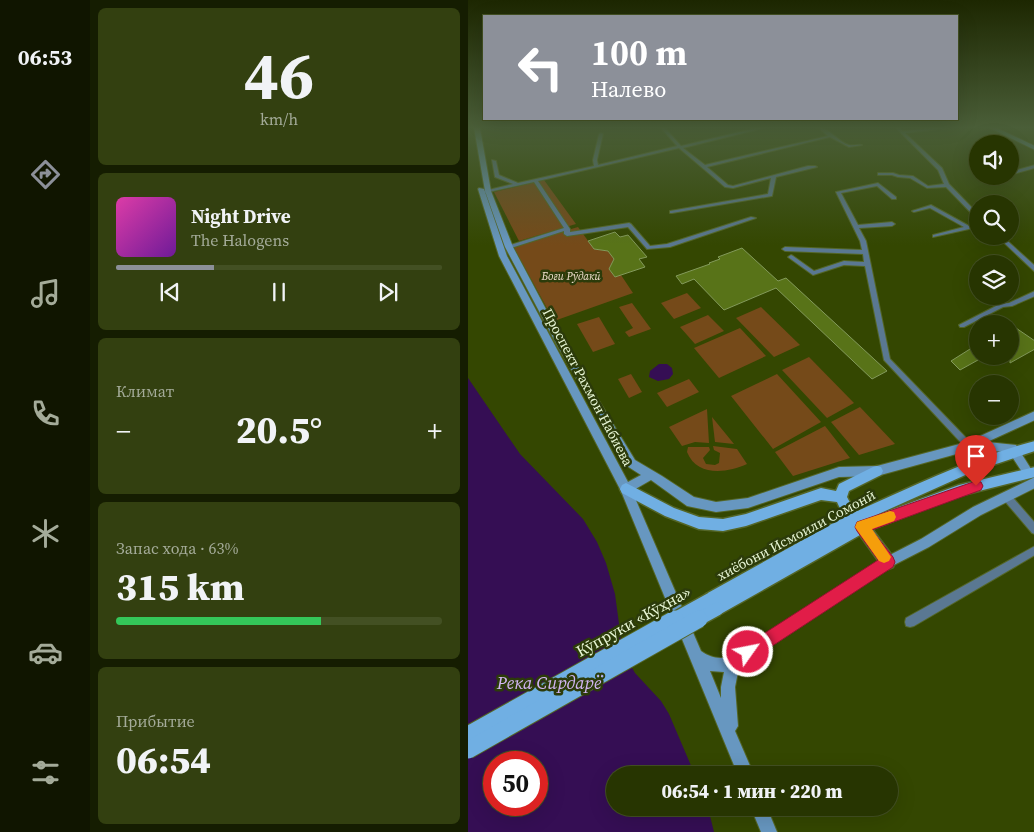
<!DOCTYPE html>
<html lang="ru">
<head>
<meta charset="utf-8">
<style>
	:root { --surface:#273501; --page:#334010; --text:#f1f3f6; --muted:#a4ab99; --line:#435023; --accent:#8c9099 }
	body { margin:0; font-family:"Source Serif 4",serif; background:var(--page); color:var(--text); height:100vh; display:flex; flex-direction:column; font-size:19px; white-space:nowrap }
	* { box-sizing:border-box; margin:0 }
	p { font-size:16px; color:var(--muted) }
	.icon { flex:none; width:28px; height:28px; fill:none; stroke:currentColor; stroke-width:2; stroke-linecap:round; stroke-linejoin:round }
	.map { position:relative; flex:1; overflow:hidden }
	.side { display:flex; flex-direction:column; gap:8px; padding:8px; background:#151d01; width:378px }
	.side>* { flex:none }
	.hud { position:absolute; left:15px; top:15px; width:475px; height:105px; border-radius:0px; box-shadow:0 5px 20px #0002,0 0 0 1px var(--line); background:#8c9099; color:#fff; overflow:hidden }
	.fabs { position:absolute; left:501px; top:135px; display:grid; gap:10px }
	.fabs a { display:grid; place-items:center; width:50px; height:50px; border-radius:50%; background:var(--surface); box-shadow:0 5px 20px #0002,0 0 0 1px var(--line); font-size:25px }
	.speed { position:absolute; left:15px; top:751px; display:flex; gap:10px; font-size:25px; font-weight:700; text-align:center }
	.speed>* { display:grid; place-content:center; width:65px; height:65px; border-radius:50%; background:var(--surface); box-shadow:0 5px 20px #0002,0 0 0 1px var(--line); line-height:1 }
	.speed .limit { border:8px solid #d22; background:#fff; color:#111 }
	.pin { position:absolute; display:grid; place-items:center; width:42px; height:42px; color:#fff; margin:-51px -21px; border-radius:50% 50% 50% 0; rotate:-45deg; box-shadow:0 0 5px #0007 }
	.pin .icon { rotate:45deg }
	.me { position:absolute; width:55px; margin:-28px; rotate:57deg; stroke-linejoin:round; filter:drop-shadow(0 0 4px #0008) }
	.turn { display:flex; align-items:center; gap:18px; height:105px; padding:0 25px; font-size:22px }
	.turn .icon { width:65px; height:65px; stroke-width:2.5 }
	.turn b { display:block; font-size:35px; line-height:42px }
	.big { font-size:38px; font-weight:800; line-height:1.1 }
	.side .widget { flex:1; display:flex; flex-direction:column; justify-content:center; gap:8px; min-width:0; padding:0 18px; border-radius:8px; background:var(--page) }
	.side .dial { align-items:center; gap:0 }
	.dial b { font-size:65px; line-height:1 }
	.song { display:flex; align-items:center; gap:15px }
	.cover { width:60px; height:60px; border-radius:8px; background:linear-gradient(135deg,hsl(320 70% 55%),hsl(280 70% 35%)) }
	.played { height:5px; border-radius:2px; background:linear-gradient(90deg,var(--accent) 30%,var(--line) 30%) }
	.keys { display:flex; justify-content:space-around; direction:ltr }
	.heat { display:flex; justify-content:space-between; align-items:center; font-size:28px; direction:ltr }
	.charge { height:8px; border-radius:4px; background:linear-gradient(90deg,#34c759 63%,var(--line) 0) }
	.trip { position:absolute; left:138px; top:766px; width:292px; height:50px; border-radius:25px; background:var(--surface); box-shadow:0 5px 20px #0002,0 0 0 1px var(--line); font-weight:800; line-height:50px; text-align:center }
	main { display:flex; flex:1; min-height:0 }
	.tabs { display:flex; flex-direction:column; width:90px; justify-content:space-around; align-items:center; background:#101500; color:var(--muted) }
	.tabs .icon { width:35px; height:35px }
	.tabs .selected { color:var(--accent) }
	.tabs b { font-size:22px; color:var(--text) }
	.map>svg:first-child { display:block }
	.green { fill:#754a19 }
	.water { fill:#350e54; fill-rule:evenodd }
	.building { fill:#587318; stroke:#839a5b }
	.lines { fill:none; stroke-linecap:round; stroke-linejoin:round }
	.street-casing { stroke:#546627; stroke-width:2 }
	.secondary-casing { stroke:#546627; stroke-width:2 }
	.primary-casing { stroke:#546627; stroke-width:3 }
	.street { fill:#5a7892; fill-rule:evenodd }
	.secondary { fill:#6797c0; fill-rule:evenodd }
	.primary { fill:#70afe3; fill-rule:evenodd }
	.primary-bridge-far1-casing { stroke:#546627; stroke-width:16; stroke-linecap:butt }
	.primary-bridge-casing { stroke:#546627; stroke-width:19; stroke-linecap:butt }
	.primary-bridge-far1 { stroke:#70afe3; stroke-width:13 }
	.primary-bridge { stroke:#70afe3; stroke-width:17 }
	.route { fill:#e11d48; stroke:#92132f }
	.slow { fill:#f59e0b }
	.labels { text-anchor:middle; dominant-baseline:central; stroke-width:5; stroke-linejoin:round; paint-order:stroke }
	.far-park-label { font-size:11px; font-style:italic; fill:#f3e1d1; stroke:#2c3b0a }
	.street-label { font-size:14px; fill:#e8f6d5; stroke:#2c3b0a }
	.near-street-label { font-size:16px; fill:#e8f6d5; stroke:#2c3b0a }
	.near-water-label { font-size:18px; font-style:italic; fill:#d1b5f2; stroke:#2c3b0a }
</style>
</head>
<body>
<main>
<nav class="tabs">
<b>06:53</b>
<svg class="icon selected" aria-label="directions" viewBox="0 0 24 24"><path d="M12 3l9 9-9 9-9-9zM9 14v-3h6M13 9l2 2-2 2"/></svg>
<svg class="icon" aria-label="music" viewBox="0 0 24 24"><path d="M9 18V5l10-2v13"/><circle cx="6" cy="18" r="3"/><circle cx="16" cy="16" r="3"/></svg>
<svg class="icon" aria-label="phone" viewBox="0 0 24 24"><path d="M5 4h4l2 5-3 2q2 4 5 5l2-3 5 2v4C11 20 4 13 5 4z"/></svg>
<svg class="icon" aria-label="climate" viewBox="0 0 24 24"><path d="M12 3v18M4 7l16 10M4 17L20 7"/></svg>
<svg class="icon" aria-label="car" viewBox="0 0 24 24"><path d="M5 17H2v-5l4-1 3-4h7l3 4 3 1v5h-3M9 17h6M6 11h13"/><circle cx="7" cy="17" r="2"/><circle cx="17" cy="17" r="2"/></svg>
<svg class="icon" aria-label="filters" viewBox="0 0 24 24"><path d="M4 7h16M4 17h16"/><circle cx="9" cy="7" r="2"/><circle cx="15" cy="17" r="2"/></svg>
</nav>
<section class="side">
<div class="widget dial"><b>46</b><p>km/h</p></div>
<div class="widget">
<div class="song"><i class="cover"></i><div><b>Night Drive</b><p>The Halogens</p></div></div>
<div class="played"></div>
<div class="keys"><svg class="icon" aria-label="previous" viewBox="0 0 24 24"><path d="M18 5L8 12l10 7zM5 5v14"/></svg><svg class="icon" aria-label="pause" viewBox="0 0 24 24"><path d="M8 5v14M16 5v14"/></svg><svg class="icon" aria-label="next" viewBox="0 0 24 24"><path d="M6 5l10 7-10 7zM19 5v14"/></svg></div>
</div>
<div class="widget"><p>Климат</p>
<div class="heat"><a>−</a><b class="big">20.5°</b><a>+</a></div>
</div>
<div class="widget"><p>Запас хода · 63%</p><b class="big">315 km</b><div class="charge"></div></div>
<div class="widget"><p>Прибытие</p><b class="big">06:54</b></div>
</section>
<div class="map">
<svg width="567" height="832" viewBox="0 0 567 832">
	<rect width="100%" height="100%" fill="#344701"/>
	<g class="green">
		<polygon points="76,180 108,224 51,241 26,192"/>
		<polygon points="110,227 126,249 140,251 146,259 141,269 147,277 153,275 165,293 86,321 45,246"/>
		<polygon points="219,293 233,308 206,319 193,303"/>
		<polygon points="164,303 183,329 161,337 157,332 165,328 151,307"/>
		<polygon points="293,307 332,345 306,357 268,318"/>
		<polygon points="240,315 256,331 227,344 212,327"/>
		<polygon points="131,317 147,344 125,352 109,324"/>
		<polygon points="272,328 298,356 251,378 226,348"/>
		<polygon points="341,357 386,403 359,418 314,370"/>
		<polygon points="163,374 174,392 161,398 150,379"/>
		<polygon points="309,374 353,422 305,449 263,396"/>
		<polygon points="221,379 231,392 199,407 189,393"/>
		<polygon points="392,407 427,444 391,455 363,422"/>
		<polygon points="239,409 241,443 227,442 214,446 201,427"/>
		<polygon points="244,417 266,444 247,442"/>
		<polygon points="357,426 382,458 325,476 307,452"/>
		<path d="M245,446L269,449L279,464C259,473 229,477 219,452L220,447H241L242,450L235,458L238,464L247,465L251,463L252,453L246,450Z"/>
	</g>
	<g class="water">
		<polygon points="191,364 199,364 204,368 205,374 201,379 190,381 181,377 182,371"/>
		<path d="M0,378L52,454L115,519L129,542L138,563L147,594L154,646L156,654L167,673L193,701L201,714L227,775H146V808H240L246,832H0ZM26,762H69V805H26Z"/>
	</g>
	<g class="building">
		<polygon points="147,232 152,237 160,235 179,257 171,259 177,267 147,277 141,269 146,259 140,251 126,249 120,241"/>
		<polygon points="274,248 310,281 318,278 419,371 404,379 308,288 256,310 226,279 214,284 208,276 242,264 241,263 252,259 250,257"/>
		<polygon points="542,324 567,341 567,349 542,363"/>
		<polygon points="510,344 510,360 492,370 483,361"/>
	</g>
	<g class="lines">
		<defs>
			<g id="street">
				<path d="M193,128H197L213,146L288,128H296L215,148L237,165L360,136L351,128C362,128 370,142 381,145C386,146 390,144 394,145L381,147L362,137L239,167L260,185L265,186L340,166H347L349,167L308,177L304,196L204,213H202V211L300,194L303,178L265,188L257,187L211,148L70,181L102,229V232L161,223L163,224L182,246L199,244L283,217L288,218L202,247L179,249L160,227L99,236L96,234V231L43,248H39V246L96,228L66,182L12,194V192L45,184L27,177L24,160L28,161L31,175L50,183L126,166L125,160L131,134L133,133L135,134L129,160L130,165L209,146Z"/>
				<polygon points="428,128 432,128 435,131 464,128 481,128 437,133 474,168 481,184 510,214 510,219 508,218 478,187 459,188 442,178 430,177 424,175 410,175 410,173 425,173 431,175 445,176 460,186 476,184 470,170"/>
				<polygon points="567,165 567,168 542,175 542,172"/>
				<polygon points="528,176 536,176 520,181 518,180"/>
				<polygon points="410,183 428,197 428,199 424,199 409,186 373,193 390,225 424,222 427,224 424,226 391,228 398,241 422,359 504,444 505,446 504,448 501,449 498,448 416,360 397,266 376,265 345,275 320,257 323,255 325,256 346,271 376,261 396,262 395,254 317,251 314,249 317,247 394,250 392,241 368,192"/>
				<polygon points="463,205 501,226 510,223 510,227 465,237 465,235 496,227 462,208 446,212 444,211"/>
				<polygon points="529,236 534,236 567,266 567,272"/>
				<polygon points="567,291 567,296 544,306 535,307 496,327 492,327 491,325 532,304 541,303"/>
				<polygon points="538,492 541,493 567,523 567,534 564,533 535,499 534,496 535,493"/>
				<polygon points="567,546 567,555 446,626 442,627 438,626 437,622 438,618"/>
			</g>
			<g id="secondary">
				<path d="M6,128H12L23,191L45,247L97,345L167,460L194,476L226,497L248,502L280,498L371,467L409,466L499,442L567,411V420L519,442L548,445L565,472L564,475L560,477L556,475L541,452L503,450L409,476L371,477L280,508L248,512L219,506L183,480L164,491L233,651C243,658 250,659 262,657L416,558L453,539L505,507L567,477V488L513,515L461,547L424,566L271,667L267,687L270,726L267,731L286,775H270L153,491L31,256L10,189L11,188L16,189L39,256L160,482L173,475L159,466L89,345L37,247L17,191ZM242,671L256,672L253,687V698Z"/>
				<polygon points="522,128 529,128 567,146 567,150"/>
				<polygon points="283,808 299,808 309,832 293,832"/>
			</g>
			<path id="primary" d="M567,441V451L504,472L406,516L491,485L567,467V477L491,496L404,529L425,557L427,562L425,567L420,569L415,567L392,535L249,616L244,614L242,609L243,606L238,604L236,599L238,594L376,517L369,502L353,500L278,526L255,531L231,529L197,516L154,493L152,489L154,485L158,483L206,508L231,517L255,519L278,514L353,488L368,491L371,484L405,467L409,466L413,467L415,471L413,475L381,491L379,497L387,512C446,486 504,457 567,441Z"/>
		</defs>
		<use href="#street" class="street-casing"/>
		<use href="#secondary" class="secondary-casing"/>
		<use href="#primary" class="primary-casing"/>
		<use href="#street" class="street"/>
		<use href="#secondary" class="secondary"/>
		<use href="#primary" class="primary"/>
		<defs>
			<g id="primary-bridge-far1">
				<polyline points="205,620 243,599"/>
				<polyline points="229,620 249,609"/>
			</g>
			<g id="primary-bridge">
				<polyline points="0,735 207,619"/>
				<polyline points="0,750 231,619"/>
			</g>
		</defs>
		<use href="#primary-bridge-far1" class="primary-bridge-far1-casing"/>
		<use href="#primary-bridge" class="primary-bridge-casing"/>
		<use href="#primary-bridge-far1" class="primary-bridge-far1"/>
		<use href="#primary-bridge" class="primary-bridge"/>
	</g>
	<linearGradient id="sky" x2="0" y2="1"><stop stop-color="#1d2701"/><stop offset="0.52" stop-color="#4a5e38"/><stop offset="1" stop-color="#4a5e38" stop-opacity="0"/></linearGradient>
	<rect width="567" height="245" fill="url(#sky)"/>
	<polygon class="route" points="508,481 513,482 515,486 513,490 404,530 425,557 427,562 425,567 286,658 280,660 275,658 272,652 275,647 410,560 389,531 387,527 389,522"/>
	<polygon class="slow" points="422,511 426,512 428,517 426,521 404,529 423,557 421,561 416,563 411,561 387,527 389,522"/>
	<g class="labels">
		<g class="far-park-label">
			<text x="103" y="276">Боғи Рӯдакӣ</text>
		</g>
		<g class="street-label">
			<text transform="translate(120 387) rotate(62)">Проспект Рахмон Набиева</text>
			<text transform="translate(328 535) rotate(-28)">хиёбони Исмоили Сомонӣ</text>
		</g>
		<g class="near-street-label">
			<text transform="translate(165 621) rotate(-29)">Кӯпруки «Кӯҳна»</text>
		</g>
		<g class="near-water-label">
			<text x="81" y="682">Река Сирдарё</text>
		</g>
	</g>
</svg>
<div class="fabs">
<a><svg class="icon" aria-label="sound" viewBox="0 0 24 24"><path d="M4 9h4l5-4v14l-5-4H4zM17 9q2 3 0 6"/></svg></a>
<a><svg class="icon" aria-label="search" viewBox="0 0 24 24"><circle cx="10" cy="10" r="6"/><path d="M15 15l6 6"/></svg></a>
<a><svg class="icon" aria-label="layers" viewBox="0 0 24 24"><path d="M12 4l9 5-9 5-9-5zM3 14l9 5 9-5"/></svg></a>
<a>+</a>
<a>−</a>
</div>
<div class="speed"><div class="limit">50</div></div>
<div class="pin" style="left:508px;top:486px;background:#d93025"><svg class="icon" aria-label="arrive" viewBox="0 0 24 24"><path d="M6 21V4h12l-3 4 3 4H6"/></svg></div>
<svg class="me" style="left:280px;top:652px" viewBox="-20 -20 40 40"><circle r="17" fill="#e11d48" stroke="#fff" stroke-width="3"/><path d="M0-11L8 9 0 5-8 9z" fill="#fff"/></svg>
<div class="trip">06:54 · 1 мин · 220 m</div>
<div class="hud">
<div class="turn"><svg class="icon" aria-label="left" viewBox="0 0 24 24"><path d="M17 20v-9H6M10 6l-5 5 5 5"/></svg><div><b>100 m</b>Налево</div></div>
</div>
</div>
</main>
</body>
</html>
